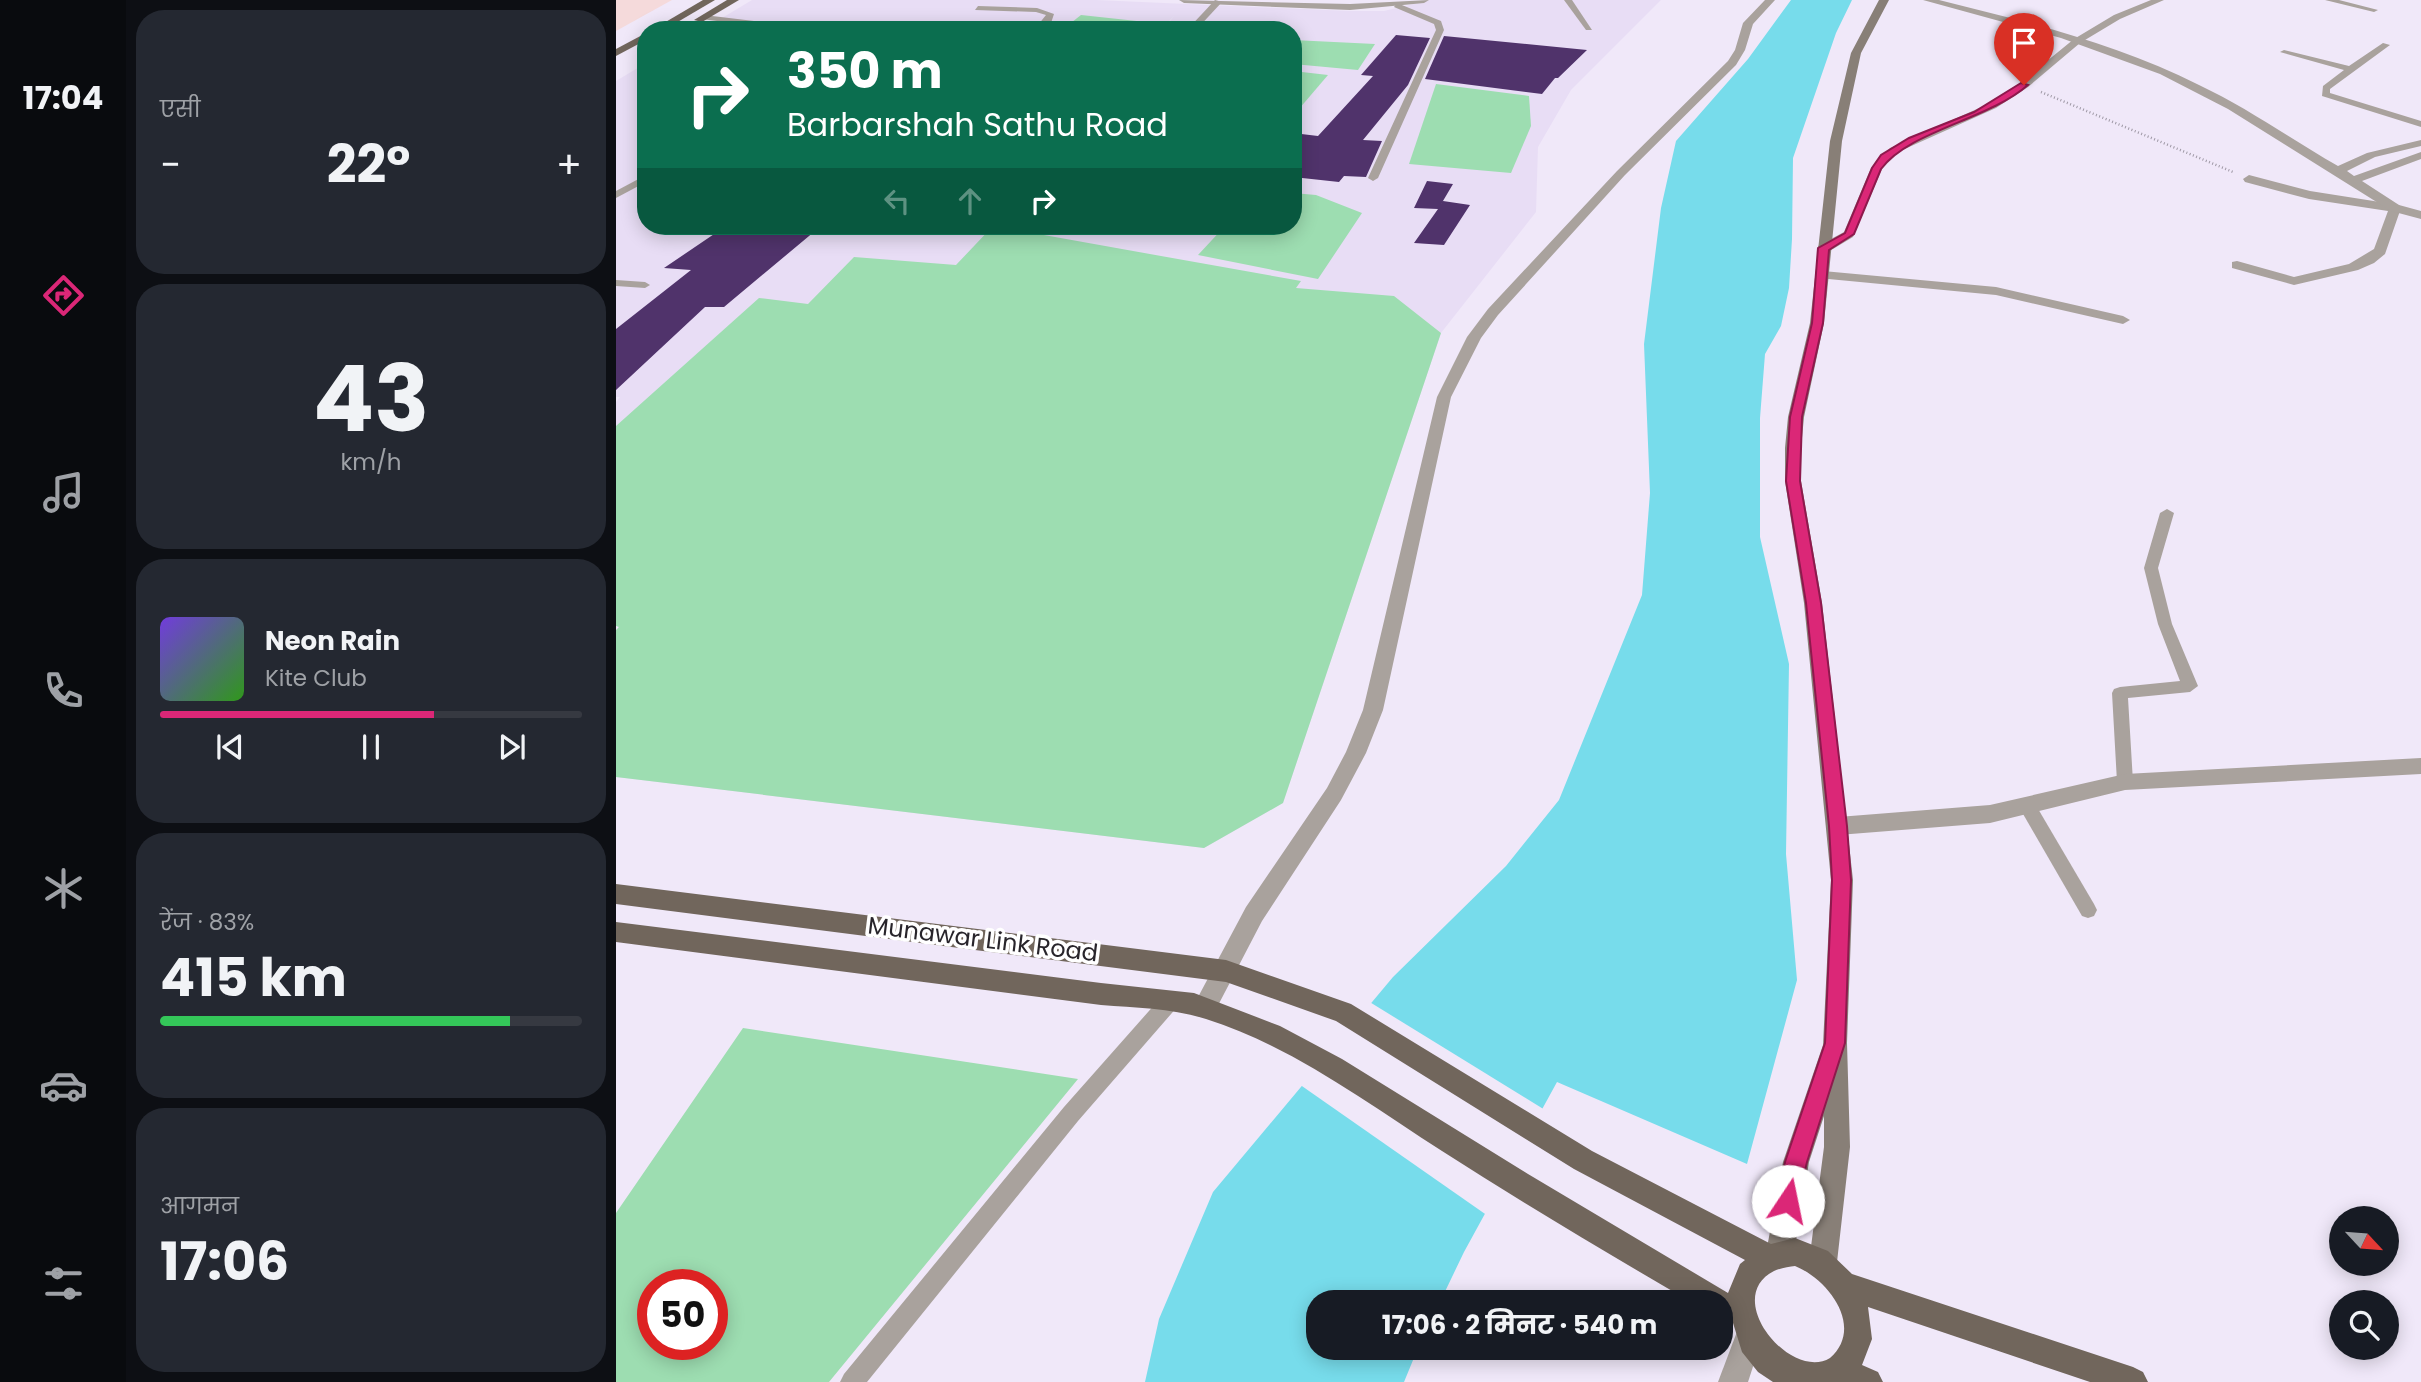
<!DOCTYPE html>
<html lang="hi">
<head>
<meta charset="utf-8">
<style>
	:root { --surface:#171b24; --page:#242831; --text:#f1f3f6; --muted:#9ea1a6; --line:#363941; --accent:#db2777 }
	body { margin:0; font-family:Poppins,"Noto Sans Devanagari",sans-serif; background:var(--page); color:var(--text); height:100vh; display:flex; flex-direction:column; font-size:26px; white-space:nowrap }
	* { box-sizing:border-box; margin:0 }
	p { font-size:23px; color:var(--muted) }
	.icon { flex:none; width:38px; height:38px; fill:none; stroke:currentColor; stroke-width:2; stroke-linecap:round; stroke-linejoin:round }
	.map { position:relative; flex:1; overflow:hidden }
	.details { display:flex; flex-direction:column; gap:10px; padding:10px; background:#0d0f14; width:490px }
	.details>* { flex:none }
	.hud { position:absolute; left:21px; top:21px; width:665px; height:214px; border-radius:28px; box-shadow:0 4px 18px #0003; background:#0b6e4f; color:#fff; overflow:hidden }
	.needle { width:46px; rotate:116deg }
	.tools { position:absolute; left:1713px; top:1206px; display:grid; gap:14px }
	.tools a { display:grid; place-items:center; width:70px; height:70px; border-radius:50%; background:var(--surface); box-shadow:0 4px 18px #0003; font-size:35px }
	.speed { position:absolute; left:21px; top:1269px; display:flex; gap:14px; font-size:35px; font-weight:700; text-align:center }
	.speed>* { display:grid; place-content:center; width:91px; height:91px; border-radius:50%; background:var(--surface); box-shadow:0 4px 18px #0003; line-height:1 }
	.speed .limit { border:10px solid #d22; background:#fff; color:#111 }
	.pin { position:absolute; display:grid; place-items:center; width:60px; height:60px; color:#fff; margin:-72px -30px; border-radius:50% 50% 50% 0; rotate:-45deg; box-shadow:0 0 7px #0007 }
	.pin .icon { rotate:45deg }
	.me { position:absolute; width:77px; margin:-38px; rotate:11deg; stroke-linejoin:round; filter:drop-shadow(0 0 5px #0008) }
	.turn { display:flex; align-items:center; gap:24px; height:147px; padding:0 35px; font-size:32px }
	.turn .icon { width:91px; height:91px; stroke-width:2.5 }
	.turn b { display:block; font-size:49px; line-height:60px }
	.lanes { display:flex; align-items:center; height:66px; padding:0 35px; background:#0003; justify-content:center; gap:35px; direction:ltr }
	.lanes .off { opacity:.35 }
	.big { font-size:52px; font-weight:700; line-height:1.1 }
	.details .tile { flex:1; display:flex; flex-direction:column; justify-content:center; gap:10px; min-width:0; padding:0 24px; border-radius:28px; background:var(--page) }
	.details .dial { align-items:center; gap:0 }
	.dial b { font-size:91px; line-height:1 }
	.song { display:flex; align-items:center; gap:21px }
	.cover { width:84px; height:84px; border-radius:10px; background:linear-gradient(135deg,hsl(260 70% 55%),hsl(110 70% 35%)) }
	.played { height:7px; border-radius:4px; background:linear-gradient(90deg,var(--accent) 65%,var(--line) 65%) }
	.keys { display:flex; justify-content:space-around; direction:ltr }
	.heat { display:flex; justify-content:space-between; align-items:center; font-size:38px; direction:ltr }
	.charge { height:10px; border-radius:5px; background:linear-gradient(90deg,#34c759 83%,var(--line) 0) }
	.trip { position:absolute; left:690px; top:1290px; width:427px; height:70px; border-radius:28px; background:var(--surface); box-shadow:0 4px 18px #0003; font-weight:700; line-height:70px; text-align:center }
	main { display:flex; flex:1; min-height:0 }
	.tab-bar { display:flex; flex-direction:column; width:126px; justify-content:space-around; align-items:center; background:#090b0e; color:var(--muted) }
	.tab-bar .icon { width:49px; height:49px }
	.tab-bar .active { color:var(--accent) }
	.tab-bar b { font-size:32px; color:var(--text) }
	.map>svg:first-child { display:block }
	.commercial { fill:#f5dadb }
	.built { fill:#e8ddf5 }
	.green { fill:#9dddb1; fill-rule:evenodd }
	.water { fill:#77dceb }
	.pier { fill:#f0e8f9 }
	.building { fill:#50336b }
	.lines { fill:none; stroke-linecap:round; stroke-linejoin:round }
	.path { stroke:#9e98a5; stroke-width:2.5; stroke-dasharray:1 2.5; stroke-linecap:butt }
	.service { fill:#a9a29d; fill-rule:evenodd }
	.minor { fill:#a9a29d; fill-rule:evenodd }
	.tertiary { fill:#a9a29d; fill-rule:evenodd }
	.secondary { fill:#887f77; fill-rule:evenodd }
	.primary { fill:#71665c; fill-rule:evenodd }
	.route { fill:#db2777; stroke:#8e194d; stroke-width:2 }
	.labels { text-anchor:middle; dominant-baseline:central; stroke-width:7; stroke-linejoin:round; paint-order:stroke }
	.street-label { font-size:24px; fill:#28252b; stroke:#fff }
</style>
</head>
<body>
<main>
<nav class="tab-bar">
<b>17:04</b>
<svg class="icon active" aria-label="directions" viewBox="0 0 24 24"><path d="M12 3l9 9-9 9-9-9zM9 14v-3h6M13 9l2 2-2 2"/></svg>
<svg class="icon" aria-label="music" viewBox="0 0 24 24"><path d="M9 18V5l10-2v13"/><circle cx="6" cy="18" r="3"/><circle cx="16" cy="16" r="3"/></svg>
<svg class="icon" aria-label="phone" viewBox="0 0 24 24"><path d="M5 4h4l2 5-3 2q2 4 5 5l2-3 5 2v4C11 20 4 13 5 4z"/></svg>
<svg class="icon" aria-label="climate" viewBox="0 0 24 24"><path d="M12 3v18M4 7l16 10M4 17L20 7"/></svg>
<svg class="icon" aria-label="car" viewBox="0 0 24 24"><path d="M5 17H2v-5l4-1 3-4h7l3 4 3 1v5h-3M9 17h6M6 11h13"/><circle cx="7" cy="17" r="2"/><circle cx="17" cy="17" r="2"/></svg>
<svg class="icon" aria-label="filters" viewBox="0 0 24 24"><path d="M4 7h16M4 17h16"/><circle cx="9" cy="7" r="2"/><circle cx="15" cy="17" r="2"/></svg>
</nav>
<section class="details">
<div class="tile"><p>एसी</p>
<div class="heat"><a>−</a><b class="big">22°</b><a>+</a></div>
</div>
<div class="tile dial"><b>43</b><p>km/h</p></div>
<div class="tile">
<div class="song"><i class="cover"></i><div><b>Neon Rain</b><p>Kite Club</p></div></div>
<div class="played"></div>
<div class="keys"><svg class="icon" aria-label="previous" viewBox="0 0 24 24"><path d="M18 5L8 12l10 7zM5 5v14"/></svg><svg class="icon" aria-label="pause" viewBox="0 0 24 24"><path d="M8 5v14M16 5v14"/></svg><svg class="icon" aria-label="next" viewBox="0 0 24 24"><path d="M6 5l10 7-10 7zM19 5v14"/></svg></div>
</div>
<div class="tile"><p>रेंज · 83%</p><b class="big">415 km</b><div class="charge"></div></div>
<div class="tile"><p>आगमन</p><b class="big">17:06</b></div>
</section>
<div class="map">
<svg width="1805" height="1382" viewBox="0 0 1805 1382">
	<rect width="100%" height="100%" fill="#f0e8f9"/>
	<polygon class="commercial" points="0,0 56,0 0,31"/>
	<polygon class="built" points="136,0 480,0 733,11 768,11 814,0 1045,0 955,90 922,147 920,212 825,333 667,803 588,848 0,777 0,633 3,626 0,626 0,402 4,397 0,397 0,81 30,63 30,226 677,226 677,30 547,30 558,16 544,30 86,30"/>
	<g class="green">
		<polygon points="465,15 530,22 522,30 446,30"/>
		<polygon points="677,40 759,44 742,70 677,64"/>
		<polygon points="677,71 712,75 677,116"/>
		<polygon points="820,84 913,96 915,126 895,173 793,164"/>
		<polygon points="677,193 700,195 746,213 702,279 582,255 609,226 677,226"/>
		<polygon points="377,226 685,281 680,288 778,296 825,333 667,803 588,848 0,777 0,630 3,627 0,626 0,426 143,298 192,304 238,257 340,265"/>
		<path d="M127,1028L462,1079L213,1382H0V1213ZM37,1284H96V1344H37Z"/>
	</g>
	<polygon class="water" points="1175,0 1236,0 1220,33 1177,158 1176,239 1173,288 1165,326 1149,354 1144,418 1144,537 1173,664 1170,854 1181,980 1131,1164 941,1082 848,1252 824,1302 702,1302 702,1348 802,1348 788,1382 529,1382 543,1319 597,1192 777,977 890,866 943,800 1026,595 1034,493 1028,344 1045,208 1060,141 1132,59"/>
	<polygon class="pier" points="752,1001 929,1110 872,1216 683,1084"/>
	<g class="building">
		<polygon points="780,35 814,38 792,85 747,140 766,141 750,177 728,176 723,182 677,177 677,133 702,136 757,76 745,75"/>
		<polygon points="828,36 971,50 942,78 939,78 926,94 809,79"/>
		<polygon points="811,181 837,184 824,206 827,201 854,205 828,245 798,243 822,209 798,208"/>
		<polygon points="110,226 205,226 108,307 89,307 0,390 0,329 75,270 48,268"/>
	</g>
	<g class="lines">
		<polyline class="path" points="1425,92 1617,172"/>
		<g class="service">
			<polygon points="599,0 606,2 580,30 571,30"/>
			<polygon points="948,0 956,0 976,30 970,30"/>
			<polygon points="1709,0 1723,0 1762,10 1758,12"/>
			<polygon points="781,3 825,21 828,30 762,178 757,181 752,178 820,30 818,24 778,7"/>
			<polygon points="362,6 421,8 438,14 435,23 427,30 418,30 430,15 420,12 359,10"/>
			<polygon points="88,15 138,21 148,30 139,30 133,25 85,19"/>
			<polygon points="1767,43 1774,45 1714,89 1714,93 1805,121 1805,127 1706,96 1707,86 1728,70 1664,52 1668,50 1733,66"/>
			<polygon points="30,175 30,182 0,198 0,191"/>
			<polygon points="0,280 29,282 34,285 29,288 0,286"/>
			<polygon points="1551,509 1558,513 1542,568 1556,624 1582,686 1574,692 1512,698 1517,782 1515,787 1509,789 1503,787 1501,782 1496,693 1498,689 1504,687 1564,681 1542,624 1528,568 1544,513"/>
			<polygon points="1412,800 1418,802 1478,904 1481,910 1478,916 1472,918 1466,916 1403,807 1406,802"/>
			<polygon points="555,991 562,994 565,1000 562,1006 462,1121 251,1382 224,1382 228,1374 448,1107 548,994"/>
		</g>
		<g class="minor">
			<polygon points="1149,0 1159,0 1137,24 1129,50 1120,65 1009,175 882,315 865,338 835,397 767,710 750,753 725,800 646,921 597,1015 589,1018 581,1015 577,1007 581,999 630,907 711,788 730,752 747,710 821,397 851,337 872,309 1001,171 1112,61 1119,50 1127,23"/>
			<polygon points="1535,0 1548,0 1504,19 1464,43 1412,87 1380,108 1282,152 1266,169 1237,237 1212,252 1202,252 1202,246 1228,232 1255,168 1274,148 1372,104 1404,83 1458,39 1498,15"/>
			<polygon points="1633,175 1694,191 1783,205 1785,208 1769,254 1758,263 1742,270 1678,285 1616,268 1616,262 1621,261 1678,277 1733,264 1758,249 1772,211 1693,199 1629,182 1627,179"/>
			<polygon points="1207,271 1380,287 1507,316 1514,320 1507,324 1380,295 1202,278 1200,275"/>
			<polygon points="1805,758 1805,774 1509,790 1374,823 1222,835 1215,832 1211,826 1215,820 1222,817 1374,805 1509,774"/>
		</g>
		<g class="tertiary">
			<polygon points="563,0 734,4 813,0 808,3 734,10 568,3"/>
			<path d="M1307,0H1323C1412,22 1501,44 1583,85C1632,108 1676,140 1722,166L1751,153L1805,140V146L1759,157L1731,171L1738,176L1805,152V159L1746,181L1783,205L1805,211V219L1775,211L1612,109L1544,74L1445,38Z"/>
			<polygon points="1132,1325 1142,1329 1146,1339 1132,1382 1102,1382 1122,1329"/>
		</g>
		<polygon class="secondary" points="1263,0 1273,0 1245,53 1226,141 1208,323 1188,417 1185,448 1185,481 1206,603 1237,880 1231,1043 1234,1147 1221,1262 1217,1272 1207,1276 1197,1272 1193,1262 1208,1147 1208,1116 1193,1162 1178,1253 1174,1263 1164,1267 1154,1263 1150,1253 1167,1162 1207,1045 1215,880 1188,603 1169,481 1169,448 1172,417 1194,323 1214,141 1235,53"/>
		<g class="primary">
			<polygon points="87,0 99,0 48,30 36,30"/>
			<polygon points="111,0 123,0 86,22 78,20"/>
			<polygon points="30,33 30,40 0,56 0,49"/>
			<path d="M0,884L610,960L735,1004L976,1151L1155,1244L1179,1238L1212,1251L1236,1274L1517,1367L1527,1372L1532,1382H1474L1252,1307L1256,1339L1246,1365L1262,1372L1267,1382H1157L1142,1372L1126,1352L1113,1310L1104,1315V1302H1075C991,1253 907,1203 826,1151C751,1103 676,1046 590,1019C556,1008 520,1008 485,1005L0,942V922L485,983L578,993L664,1026L726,1059L912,1174L1112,1293L1124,1264L1129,1260L958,1169L720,1021L610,982L0,904ZM1179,1266C1212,1279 1249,1327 1214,1358C1175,1382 1105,1298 1158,1271C1164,1268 1173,1267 1179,1266Z"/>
		</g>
	</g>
	<path class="route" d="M1405,83L1412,85C1372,120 1293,131 1265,169L1238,234L1213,250L1207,323L1186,417L1184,481L1205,603L1231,826L1235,880L1229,1043L1191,1162L1180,1209L1172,1212L1165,1209L1161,1201L1169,1162L1209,1043L1216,880L1213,826L1190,603L1170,481L1174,417L1196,323L1202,248L1229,233L1256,168L1265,155L1293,138L1358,112Z"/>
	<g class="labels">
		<g class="street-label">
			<text transform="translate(367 939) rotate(7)">Munawar Link Road</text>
		</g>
	</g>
</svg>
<div class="tools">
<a><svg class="needle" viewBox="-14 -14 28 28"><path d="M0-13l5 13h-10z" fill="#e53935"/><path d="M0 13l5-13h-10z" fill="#9ea1a6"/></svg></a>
<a><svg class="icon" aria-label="search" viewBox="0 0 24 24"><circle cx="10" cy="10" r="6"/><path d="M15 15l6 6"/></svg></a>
</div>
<div class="speed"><div class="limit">50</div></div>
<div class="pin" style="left:1408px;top:85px;background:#d93025"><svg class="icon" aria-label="arrive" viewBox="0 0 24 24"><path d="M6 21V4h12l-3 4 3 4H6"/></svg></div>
<svg class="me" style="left:1172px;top:1201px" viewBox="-20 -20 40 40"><circle r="19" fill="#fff"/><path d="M0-13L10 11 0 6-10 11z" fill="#db2777"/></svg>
<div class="trip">17:06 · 2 मिनट · 540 m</div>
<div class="hud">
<div class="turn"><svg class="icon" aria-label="right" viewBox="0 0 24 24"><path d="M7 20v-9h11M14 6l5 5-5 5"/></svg><div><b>350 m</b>Barbarshah Sathu Road</div></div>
<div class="lanes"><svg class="icon off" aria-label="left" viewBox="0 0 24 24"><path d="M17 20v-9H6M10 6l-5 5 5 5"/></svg><svg class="icon off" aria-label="ahead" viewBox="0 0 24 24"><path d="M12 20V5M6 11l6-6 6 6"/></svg><svg class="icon" aria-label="right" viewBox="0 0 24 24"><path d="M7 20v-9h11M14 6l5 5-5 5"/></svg></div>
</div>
</div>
</main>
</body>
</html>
